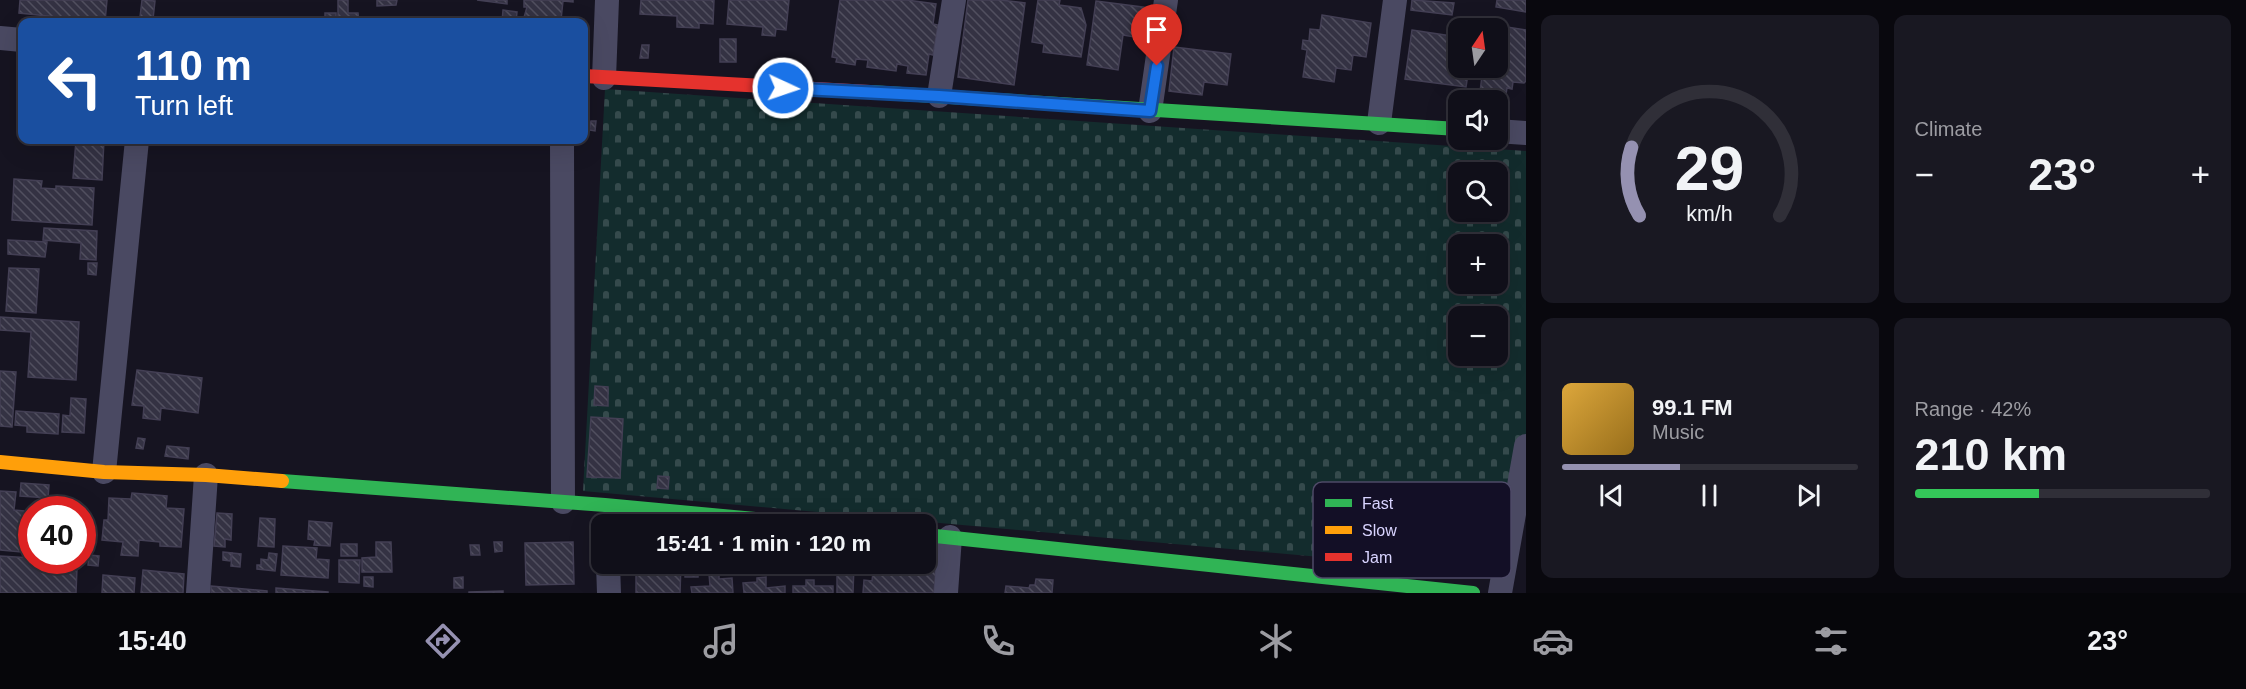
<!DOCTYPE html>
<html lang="en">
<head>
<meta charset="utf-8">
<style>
	:root { --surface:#100f19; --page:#191822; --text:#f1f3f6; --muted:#9c9ca2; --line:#302f38; --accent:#9591b1 }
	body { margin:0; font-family:Helvetica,sans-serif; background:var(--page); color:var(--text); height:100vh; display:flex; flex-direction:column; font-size:22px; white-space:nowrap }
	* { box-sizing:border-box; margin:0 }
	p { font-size:20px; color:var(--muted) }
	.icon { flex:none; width:33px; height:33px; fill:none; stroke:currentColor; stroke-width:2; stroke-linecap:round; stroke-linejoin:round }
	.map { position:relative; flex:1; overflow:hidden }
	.sheet { display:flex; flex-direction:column; gap:15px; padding:15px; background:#09080e; width:720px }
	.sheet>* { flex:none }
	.top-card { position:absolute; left:18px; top:18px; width:570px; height:126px; border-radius:12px; box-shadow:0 6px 24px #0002,0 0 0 2px var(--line); background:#1a4fa0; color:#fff; overflow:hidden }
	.needle { width:39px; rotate:13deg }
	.controls { position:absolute; left:1448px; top:18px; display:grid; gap:12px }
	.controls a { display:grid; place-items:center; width:60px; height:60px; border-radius:12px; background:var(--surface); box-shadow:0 6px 24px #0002,0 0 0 2px var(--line); font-size:30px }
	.speed { position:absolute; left:18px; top:496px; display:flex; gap:12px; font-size:30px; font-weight:700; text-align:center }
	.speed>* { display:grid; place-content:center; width:78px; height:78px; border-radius:50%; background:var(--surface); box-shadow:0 6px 24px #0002,0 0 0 2px var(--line); line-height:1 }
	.speed .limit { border:9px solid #d22; background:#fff; color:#111 }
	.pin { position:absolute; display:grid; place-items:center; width:51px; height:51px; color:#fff; margin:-62px -26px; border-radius:50% 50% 50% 0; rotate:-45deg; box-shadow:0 0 6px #0007 }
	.pin .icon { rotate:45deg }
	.me { position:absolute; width:66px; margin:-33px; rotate:93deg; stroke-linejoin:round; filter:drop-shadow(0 0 4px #0008) }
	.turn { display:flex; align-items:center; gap:21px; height:126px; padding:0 18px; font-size:27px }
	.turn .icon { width:78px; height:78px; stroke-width:2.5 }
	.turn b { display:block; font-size:42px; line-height:51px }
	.big { font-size:45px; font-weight:700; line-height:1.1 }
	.sheet .card { flex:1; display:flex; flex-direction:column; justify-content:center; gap:9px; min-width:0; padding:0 21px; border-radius:12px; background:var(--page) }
	.sheet .dial { align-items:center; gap:0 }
	.dial svg { height:156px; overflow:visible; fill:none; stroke:var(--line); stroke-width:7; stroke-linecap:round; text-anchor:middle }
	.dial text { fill:var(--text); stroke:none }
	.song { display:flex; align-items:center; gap:18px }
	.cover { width:72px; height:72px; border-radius:9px; background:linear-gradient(135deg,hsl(40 70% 55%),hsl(40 70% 35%)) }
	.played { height:6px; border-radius:3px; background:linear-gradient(90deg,var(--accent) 40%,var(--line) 40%) }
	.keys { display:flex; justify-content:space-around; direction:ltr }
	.heat { display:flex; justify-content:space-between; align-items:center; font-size:33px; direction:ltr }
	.charge { height:9px; border-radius:4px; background:linear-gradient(90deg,#34c759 42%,var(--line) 0) }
	.sheet .tiles { flex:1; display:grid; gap:15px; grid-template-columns:repeat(2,1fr) }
	.trip { position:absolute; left:591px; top:514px; width:345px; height:60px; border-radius:12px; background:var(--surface); box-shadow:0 6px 24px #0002,0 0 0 2px var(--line); font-weight:700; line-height:60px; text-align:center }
	.tab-bar { display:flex; height:96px; justify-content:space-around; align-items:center; background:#06060a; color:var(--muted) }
	.tab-bar .icon { width:42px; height:42px }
	.tab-bar .on { color:var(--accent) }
	.tab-bar b { font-size:27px; color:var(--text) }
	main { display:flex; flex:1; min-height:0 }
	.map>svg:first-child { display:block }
	.cemetery { fill:url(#cemetery-stones); fill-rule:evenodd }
	.building { fill:url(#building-back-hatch); stroke:#433f54; stroke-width:1.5 }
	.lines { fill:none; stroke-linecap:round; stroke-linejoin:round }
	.street { stroke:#4a4962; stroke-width:24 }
	.fast { stroke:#30b455; stroke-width:14 }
	.slow { stroke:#ff9f0a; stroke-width:14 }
	.jam { stroke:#e5322d; stroke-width:14 }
	.route-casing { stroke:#114b97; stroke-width:15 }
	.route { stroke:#1a73e8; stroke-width:10 }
	.key { fill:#130f26; stroke:#4e4a67; stroke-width:1.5 }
	.key-label { font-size:16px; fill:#d9d4ff }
</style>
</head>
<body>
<main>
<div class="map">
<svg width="1526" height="593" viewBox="0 0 1526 593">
	<defs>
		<pattern id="cemetery-stones" width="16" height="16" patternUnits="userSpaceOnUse" patternTransform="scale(1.5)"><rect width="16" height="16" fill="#132c2d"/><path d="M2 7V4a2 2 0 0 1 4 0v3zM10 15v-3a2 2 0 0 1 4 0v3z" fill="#354a4c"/></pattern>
		<pattern id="building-back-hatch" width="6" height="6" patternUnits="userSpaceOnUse" patternTransform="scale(1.5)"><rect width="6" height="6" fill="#343243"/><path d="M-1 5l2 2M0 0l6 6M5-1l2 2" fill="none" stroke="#514f5f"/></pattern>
	</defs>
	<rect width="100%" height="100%" fill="#161421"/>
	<path class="cemetery" d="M605,89L1526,151V454L1510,574L583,491ZM1458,172H1497V212H1458ZM1458,244H1497V284H1458ZM1458,316H1497V356H1458Z"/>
	<g class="building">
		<polygon points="20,0 107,0 105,22 19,13"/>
		<polygon points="142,0 155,1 153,19 140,17"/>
		<polygon points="338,0 348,0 348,13 358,13 359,22 338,22"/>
		<polygon points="377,0 397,0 396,5 377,6"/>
		<polygon points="477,0 507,0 507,4"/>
		<polygon points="524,0 573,0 573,2 563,1 561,20 556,20 556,22 523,21 527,7 524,7"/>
		<polygon points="641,0 714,0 713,24 699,23 699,28 677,27 677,16 640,14"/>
		<polygon points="729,0 789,0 786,30 776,29 775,36 762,35 763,27 727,24"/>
		<polygon points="840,0 907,0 936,4 933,24 938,25 933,55 929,54 926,75 907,73 908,66 897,64 896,71 867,67 868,60 856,59 855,65 836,62 837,58 832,57"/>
		<polygon points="968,0 1001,0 1025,3 1014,85 958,77"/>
		<polygon points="1038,0 1060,0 1059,5 1081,8 1086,25 1081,57 1043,52 1044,44 1032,42"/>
		<polygon points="1412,0 1454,3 1452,15 1411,10"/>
		<polygon points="1497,0 1526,0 1526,12 1496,7"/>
		<polygon points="1096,1 1150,8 1146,39 1123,35 1118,70 1087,65"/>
		<polygon points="503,10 517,12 516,22 502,22"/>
		<rect x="325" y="13" width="11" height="9"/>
		<polygon points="1322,15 1371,23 1366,57 1353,55 1351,70 1336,68 1334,82 1303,77 1307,50 1302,49 1303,40 1309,41 1310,29 1320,30"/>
		<polygon points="1507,27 1526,30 1526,81 1524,83 1513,82 1512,89 1507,88 1506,94 1497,93 1496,99 1490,98 1489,100 1479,100 1483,68 1497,68 1497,35 1505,37"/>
		<polygon points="1412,30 1458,37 1458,68 1469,68 1466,87 1405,79"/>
		<rect x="720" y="39" width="16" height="23"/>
		<polygon points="642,45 649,45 648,58 640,58"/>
		<polygon points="1174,47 1231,54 1227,85 1204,82 1202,95 1169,91"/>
		<polygon points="591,121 596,121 595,131 589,130"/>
		<polygon points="76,140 104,140 102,180 73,178"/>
		<polygon points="14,179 42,181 41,188 56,189 56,186 94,188 92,225 12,220"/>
		<polygon points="44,228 97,231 96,260 80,259 81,243 43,240"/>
		<polygon points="8,240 47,242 45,257 8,254"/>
		<polygon points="88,263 97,263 96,275 88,274"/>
		<polygon points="9,268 39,269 36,313 6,311"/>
		<polygon points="0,317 79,322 76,380 28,377 31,332 0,330"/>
		<polygon points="137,370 202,378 198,413 161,408 160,420 143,418 144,406 132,405"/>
		<polygon points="0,371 16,372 12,427 0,426"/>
		<polygon points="595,386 608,387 608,406 594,405"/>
		<polygon points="71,398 86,399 84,433 62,432 63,415 70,416"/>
		<polygon points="16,411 59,414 58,434 27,432 27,426 15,425"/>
		<polygon points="591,417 623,419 620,478 587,477"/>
		<polygon points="138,438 145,439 143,449 136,448"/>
		<polygon points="167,446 189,448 188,459 165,456"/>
		<polygon points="658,476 669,477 668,489 657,488"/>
		<polygon points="21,483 49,485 48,498 20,496"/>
		<polygon points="0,491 16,492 14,510 24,511 23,521 32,522 32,553 0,550"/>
		<polygon points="132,493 167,496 166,508 184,509 181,547 160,546 160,542 139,540 138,556 121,555 123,542 102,540 104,520 108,520 109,498 131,499"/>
		<polygon points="217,513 232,514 231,540 225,539 225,547 214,546"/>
		<polygon points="260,518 275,519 274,547 258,546"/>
		<polygon points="309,521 332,523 330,546 314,545 315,540 308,539"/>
		<polygon points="376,542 391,542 392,572 362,572 362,558 376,557"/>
		<polygon points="494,542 502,542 502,551 495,552"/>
		<polygon points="573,542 574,584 526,585 525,543"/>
		<rect x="341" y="544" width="16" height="12"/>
		<polygon points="470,545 479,545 480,555 471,555"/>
		<polygon points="283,546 317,548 316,559 329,560 328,578 281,575"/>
		<polygon points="223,552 232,553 230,561 223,560"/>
		<polygon points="232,553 241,554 240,567 231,566"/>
		<polygon points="269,553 277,554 275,571 257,569 257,565 261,565 261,559 268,560"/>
		<polygon points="89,555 99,556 98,566 88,565"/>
		<polygon points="0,556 32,558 32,561 66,561 66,567 77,568 76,593 0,593"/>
		<polygon points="339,560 360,560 359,583 339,582"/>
		<polygon points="636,564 681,564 680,593 636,593"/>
		<rect x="685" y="564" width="13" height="13"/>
		<polygon points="874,564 936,568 934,593 863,593 864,580 872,581"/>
		<polygon points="837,565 854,565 853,593 837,593"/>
		<polygon points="143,570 184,574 183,593 141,593"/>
		<polygon points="719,573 719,579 732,578 733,593 692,593 691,587 710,586 709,574"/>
		<polygon points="103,575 135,578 134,593 102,593"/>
		<polygon points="364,577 373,577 373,587 364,586"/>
		<polygon points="463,577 463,588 454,588 454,578"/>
		<polygon points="766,577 766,588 785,586 785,593 744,593 743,583 757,582 757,578"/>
		<polygon points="1036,579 1053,580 1052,593 1005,593 1006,586 1029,588 1030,585 1035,585"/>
		<polygon points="806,580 814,580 814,586 833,586 833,593 793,593 793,586 806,586"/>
		<polygon points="211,586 267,591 267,593 211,593"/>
		<polygon points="276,588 328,592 328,593 276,593"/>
		<polygon points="503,591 503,593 469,593 469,592"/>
	</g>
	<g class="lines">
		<g class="street">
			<polyline points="0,38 22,40"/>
			<polyline points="604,78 607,0"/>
			<polyline points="939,96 954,0"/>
			<polyline points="1150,111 1166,0"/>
			<polyline points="1379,123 1395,0"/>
			<polyline points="1497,131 1526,133"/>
			<polyline points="562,140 563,502"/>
			<polyline points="104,472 137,140"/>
			<polyline points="608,564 609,593"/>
			<polyline points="198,593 206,475"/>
			<polyline points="946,593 950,537"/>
			<polyline points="1500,593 1526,446"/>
		</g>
		<g class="fast">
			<polyline points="870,92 1458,129"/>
			<polyline points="282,481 605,505 819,525"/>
			<polyline points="926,535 1473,593"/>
		</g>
		<polyline class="slow" points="0,462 104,472 206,475 282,481"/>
		<polyline class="jam" points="584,76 870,92"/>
	</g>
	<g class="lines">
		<defs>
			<polyline id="route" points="783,88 939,96 1150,111 1157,66"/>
		</defs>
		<use href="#route" class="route-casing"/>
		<use href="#route" class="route"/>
	</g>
	<rect x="1313" y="482" width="198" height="96" rx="9" class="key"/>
	<rect x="1325" y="499" width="27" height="8" fill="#30b455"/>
	<rect x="1325" y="526" width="27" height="8" fill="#ff9f0a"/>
	<rect x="1325" y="553" width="27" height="8" fill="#e5322d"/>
	<g class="key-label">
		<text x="1362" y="509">Fast</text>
		<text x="1362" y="536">Slow</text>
		<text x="1362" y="563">Jam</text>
	</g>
</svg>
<div class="controls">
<a><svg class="needle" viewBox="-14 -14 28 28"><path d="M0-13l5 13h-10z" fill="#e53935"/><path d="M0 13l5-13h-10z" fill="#9c9ca2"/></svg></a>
<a><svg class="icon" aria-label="sound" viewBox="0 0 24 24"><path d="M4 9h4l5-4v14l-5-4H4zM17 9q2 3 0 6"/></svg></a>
<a><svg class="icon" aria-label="search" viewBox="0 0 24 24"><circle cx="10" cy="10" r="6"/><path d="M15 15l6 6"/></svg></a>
<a>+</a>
<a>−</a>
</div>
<div class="speed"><div class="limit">40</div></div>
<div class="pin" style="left:1157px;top:66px;background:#d93025"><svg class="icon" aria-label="arrive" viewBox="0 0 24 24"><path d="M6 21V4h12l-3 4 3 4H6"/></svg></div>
<svg class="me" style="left:783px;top:88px" viewBox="-20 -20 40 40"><circle r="17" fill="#1a73e8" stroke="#fff" stroke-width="3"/><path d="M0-11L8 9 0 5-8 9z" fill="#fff"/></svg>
<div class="trip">15:41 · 1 min · 120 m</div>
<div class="top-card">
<div class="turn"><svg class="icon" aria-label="left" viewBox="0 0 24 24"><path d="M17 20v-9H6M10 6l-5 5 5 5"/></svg><div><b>110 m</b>Turn left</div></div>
</div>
</div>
<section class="sheet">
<div class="tiles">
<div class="card dial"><svg viewBox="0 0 100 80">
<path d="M14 69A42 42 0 1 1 86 69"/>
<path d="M14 69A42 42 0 0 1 10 34" stroke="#9591b1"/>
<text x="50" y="56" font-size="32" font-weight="700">29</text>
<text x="50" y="72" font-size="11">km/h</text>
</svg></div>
<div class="card"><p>Climate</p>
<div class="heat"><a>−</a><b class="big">23°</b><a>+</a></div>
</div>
<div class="card">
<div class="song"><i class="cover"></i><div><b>99.1 FM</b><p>Music</p></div></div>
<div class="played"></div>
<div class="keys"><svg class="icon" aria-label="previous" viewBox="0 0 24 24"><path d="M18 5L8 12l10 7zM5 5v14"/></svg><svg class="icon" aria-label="pause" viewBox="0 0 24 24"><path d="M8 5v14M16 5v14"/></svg><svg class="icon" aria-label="next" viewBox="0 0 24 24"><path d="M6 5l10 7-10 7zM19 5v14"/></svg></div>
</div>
<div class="card"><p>Range · 42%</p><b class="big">210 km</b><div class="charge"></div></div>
</div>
</section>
</main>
<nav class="tab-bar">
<b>15:40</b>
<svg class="icon on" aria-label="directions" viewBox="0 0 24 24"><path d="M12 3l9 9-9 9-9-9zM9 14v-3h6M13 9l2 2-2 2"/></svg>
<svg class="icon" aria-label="music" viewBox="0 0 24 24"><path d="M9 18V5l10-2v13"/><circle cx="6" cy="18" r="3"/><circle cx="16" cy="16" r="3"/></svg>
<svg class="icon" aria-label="phone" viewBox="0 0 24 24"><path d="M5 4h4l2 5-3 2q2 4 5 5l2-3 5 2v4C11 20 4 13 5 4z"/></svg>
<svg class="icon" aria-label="climate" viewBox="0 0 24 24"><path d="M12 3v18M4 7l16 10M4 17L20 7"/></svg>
<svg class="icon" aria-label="car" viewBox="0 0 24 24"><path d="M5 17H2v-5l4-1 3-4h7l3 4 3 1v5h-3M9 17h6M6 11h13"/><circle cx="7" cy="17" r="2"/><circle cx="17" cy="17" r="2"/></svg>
<svg class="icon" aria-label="filters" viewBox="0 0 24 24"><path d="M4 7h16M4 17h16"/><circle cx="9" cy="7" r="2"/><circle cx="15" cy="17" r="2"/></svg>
<b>23°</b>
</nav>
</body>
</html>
